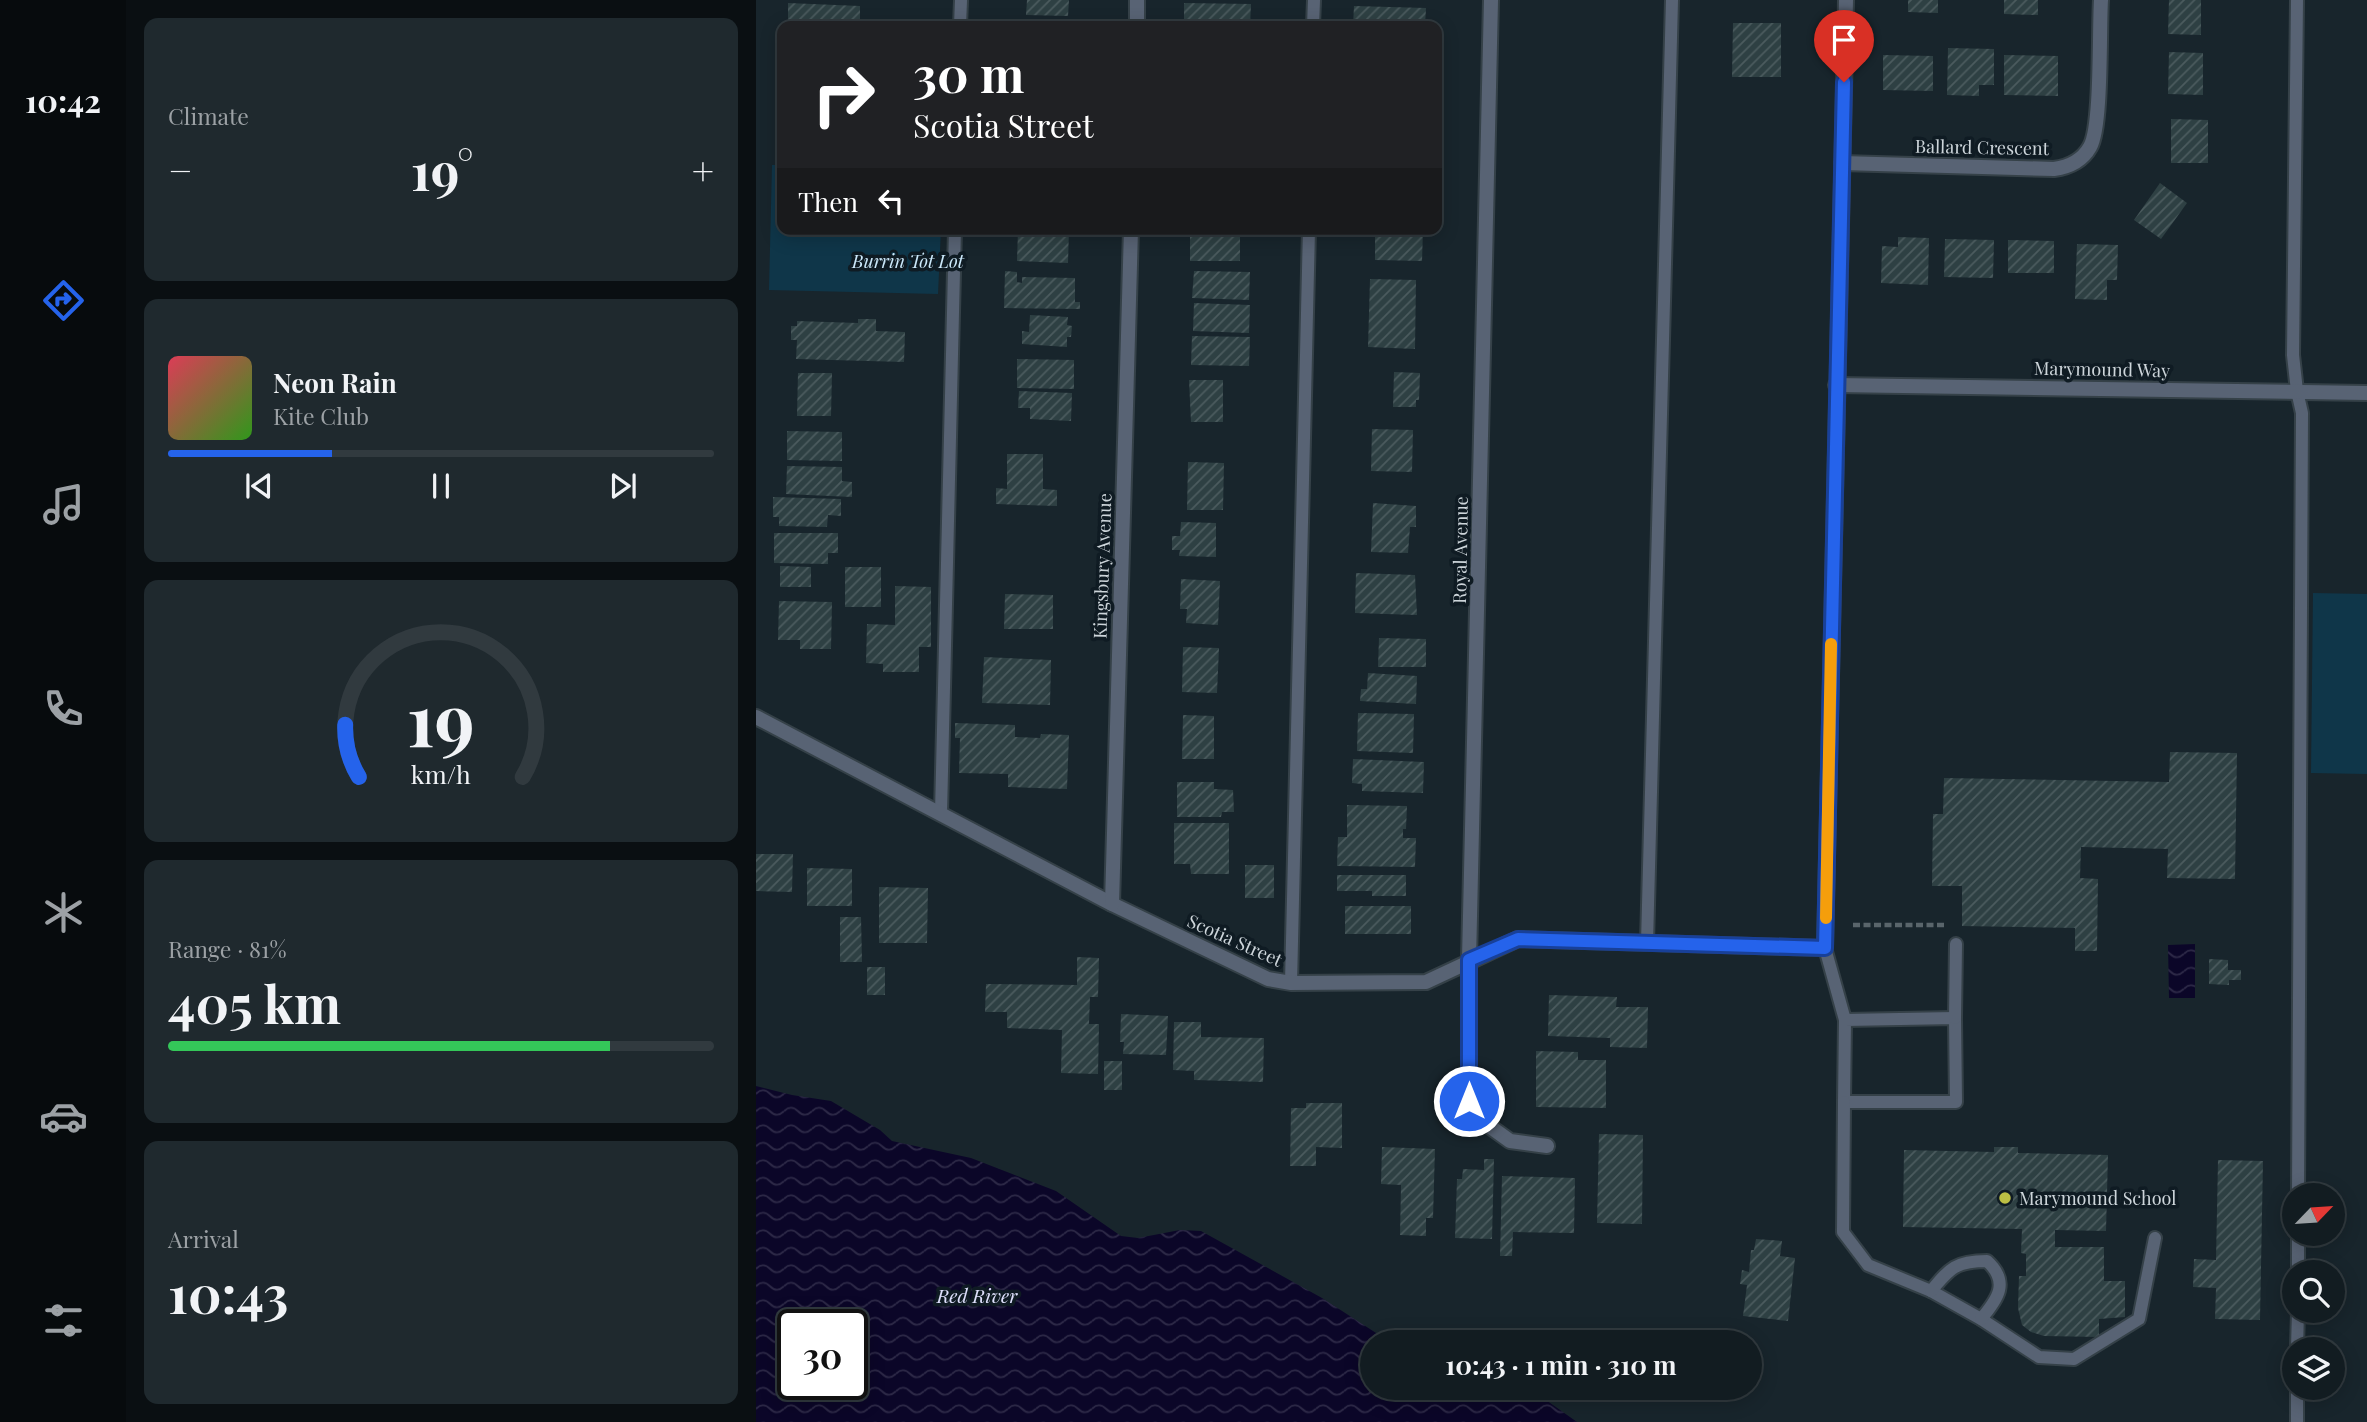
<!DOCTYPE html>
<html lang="en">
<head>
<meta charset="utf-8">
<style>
	:root { --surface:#121c21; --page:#1f292e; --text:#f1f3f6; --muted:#9ca1a5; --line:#313a3f; --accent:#2563eb }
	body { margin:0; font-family:"Playfair Display",serif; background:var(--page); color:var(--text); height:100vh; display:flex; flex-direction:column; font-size:26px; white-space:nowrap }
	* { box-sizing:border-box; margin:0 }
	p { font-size:23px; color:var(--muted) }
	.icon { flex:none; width:38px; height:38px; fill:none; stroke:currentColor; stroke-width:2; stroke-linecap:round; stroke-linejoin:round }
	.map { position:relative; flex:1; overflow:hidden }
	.drawer { display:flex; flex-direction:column; gap:18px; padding:18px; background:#0a0f12; width:630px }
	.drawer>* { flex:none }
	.banner { position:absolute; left:21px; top:21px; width:665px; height:214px; border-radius:14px; box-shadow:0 4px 18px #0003,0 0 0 2px var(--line); background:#202124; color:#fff; overflow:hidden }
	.needle { width:46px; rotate:65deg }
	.buttons { position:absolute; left:1526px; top:1183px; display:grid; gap:14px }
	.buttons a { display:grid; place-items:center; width:63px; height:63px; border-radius:50%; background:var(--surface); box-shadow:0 4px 18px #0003,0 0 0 2px var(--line); font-size:35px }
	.speed { position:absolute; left:21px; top:1309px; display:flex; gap:14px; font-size:35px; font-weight:700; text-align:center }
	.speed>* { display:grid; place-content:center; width:91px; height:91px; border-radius:50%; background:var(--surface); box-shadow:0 4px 18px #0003,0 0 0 2px var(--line); line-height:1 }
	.speed .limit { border:4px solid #111; border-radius:10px; background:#fff; color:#111 }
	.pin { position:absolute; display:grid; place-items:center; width:60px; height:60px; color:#fff; margin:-72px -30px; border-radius:50% 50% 50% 0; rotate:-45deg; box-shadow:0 0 7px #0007 }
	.pin .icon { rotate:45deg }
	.me { position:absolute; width:77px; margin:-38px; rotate:0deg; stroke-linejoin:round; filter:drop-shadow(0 0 5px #0008) }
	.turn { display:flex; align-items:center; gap:24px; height:147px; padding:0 21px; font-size:32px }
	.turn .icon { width:91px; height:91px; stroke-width:2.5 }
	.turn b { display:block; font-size:49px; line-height:60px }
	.then { display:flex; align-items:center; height:66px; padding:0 21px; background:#0003; gap:14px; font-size:26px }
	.big { font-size:52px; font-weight:700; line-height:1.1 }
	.drawer .card { flex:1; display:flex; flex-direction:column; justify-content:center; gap:10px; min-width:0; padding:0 24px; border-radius:14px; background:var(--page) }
	.drawer .dial { align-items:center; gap:0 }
	.dial svg { height:182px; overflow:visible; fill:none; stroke:var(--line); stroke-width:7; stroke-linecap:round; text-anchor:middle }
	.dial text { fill:var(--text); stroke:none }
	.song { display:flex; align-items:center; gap:21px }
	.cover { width:84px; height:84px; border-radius:10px; background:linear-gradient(135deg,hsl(350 70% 55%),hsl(110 70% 35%)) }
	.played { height:7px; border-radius:4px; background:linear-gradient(90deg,var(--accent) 30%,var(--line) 30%) }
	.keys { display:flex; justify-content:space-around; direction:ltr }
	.heat { display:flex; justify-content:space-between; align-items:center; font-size:38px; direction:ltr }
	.charge { height:10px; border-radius:5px; background:linear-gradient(90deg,#34c759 81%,var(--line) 0) }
	.trip { position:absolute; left:604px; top:1330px; width:402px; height:70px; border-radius:35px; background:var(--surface); box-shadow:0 4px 18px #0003,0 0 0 2px var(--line); font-weight:700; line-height:70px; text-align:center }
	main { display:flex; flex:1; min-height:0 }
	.tab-bar { display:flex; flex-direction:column; width:126px; justify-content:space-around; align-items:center; background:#070b0d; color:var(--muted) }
	.tab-bar .icon { width:49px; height:49px }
	.tab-bar .active { color:var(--accent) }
	.tab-bar b { font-size:32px; color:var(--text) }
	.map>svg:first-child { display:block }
	.green { fill:#0f3649 }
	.water { fill:url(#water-waves); fill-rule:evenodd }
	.building { fill:url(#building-hatch) }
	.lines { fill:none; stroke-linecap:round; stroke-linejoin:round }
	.lane-casing { stroke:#354148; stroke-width:16 }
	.street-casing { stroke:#354148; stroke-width:18 }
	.path { stroke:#59656b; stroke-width:4.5; stroke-dasharray:7 3.5; stroke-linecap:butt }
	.lane { stroke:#586374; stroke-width:12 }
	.street { stroke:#586374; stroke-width:14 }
	.route-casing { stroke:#184099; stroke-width:18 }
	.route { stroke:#2563eb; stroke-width:12 }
	.slow { stroke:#f59e0b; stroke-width:12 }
	.poi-dot { fill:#bcbf44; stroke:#0f1b23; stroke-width:2.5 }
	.labels { text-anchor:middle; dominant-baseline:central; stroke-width:7; stroke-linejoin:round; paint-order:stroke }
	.street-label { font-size:18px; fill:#cdd5da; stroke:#0f1b23 }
	.park-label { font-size:18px; font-style:italic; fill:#cce9fb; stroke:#0f1b23 }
	.poi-label { font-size:18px; fill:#cdd5da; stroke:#0f1b23; text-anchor:start }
	.water-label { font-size:19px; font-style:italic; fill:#dee0fc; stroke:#0f1b23 }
</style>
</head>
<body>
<main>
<nav class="tab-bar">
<b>10:42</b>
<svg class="icon active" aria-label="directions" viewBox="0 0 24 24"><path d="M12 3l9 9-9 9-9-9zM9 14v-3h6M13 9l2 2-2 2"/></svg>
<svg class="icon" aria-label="music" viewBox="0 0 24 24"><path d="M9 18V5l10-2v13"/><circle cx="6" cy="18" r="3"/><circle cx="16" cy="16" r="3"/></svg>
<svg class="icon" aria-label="phone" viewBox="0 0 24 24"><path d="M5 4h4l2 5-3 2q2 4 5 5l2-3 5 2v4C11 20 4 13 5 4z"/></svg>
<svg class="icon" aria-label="climate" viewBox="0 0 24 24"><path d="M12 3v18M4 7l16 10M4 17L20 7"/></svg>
<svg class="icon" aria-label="car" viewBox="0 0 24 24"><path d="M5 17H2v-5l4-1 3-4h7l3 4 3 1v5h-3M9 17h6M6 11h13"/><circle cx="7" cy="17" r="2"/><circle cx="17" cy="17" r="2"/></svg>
<svg class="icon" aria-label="filters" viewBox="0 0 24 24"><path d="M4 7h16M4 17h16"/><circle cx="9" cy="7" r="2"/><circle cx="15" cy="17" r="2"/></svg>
</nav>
<section class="drawer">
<div class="card"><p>Climate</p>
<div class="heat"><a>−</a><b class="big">19°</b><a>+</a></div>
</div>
<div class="card">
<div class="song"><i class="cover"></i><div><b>Neon Rain</b><p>Kite Club</p></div></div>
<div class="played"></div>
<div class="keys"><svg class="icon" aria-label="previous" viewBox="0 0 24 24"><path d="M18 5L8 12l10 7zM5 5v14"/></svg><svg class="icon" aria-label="pause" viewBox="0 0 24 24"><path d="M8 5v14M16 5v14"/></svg><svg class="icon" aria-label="next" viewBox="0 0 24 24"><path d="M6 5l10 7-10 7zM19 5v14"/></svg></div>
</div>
<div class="card dial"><svg viewBox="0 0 100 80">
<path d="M14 69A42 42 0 1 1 86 69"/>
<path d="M14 69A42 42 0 0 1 8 46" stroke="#2563eb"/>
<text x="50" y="56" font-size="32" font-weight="700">19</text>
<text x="50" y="72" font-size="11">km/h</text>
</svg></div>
<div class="card"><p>Range · 81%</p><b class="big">405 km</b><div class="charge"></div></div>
<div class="card"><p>Arrival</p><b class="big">10:43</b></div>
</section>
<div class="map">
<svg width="1611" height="1422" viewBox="0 0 1611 1422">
	<defs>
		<pattern id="water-waves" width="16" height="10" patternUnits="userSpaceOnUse" patternTransform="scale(1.75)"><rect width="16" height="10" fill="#0b0628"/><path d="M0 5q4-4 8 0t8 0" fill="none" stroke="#2d2947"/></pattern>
		<pattern id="building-hatch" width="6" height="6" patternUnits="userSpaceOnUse" patternTransform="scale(1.75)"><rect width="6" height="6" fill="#2e4043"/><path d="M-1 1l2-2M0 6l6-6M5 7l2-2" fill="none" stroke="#4b5b5e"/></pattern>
	</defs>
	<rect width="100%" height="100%" fill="#18252c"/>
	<g class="green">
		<polygon points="16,165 26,165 26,229 185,229 182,294 13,290"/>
		<polygon points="1557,593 1611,594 1611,774 1555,773"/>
	</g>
	<g class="water">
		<polygon points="1439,944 1439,998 1413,998 1412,945"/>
		<path d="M0,1086L36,1095L75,1101L124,1130L136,1141L215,1158L300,1191L365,1236L382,1238L424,1230L445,1231L566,1298L634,1342H616V1388H773L821,1422H0ZM37,1325H96V1384H37Z"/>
	</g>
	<g class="building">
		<polygon points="271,0 313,0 312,16 270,15"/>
		<polygon points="1152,0 1182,0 1182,13 1152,12"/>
		<polygon points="1248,0 1282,0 1282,15 1248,14"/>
		<polygon points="1413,0 1445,0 1445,35 1412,34"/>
		<polygon points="32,3 104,6 104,26 32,26"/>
		<polygon points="428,3 495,4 494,26 428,26"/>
		<polygon points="598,6 670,8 669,26 597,26"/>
		<polygon points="977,23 1025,23 1025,77 976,77"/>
		<polygon points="1192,48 1238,49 1238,85 1223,85 1223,96 1191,95"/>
		<polygon points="1413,52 1447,53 1447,95 1412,94"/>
		<polygon points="1127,55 1177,56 1177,91 1127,90"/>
		<polygon points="1248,55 1302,56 1302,96 1248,95"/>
		<polygon points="1415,119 1452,120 1452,163 1415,163"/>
		<polygon points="681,150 688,150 687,173 681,173"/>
		<polygon points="1404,183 1431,203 1405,239 1378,220"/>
		<polygon points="262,229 313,229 312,263 261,261"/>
		<polygon points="434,229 520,229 520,233 484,233 484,261 434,261"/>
		<polygon points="619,229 667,229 666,261 619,260"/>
		<polygon points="1142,237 1173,238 1172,285 1125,283 1126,246 1142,247"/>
		<polygon points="1189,239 1238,240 1237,278 1188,277"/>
		<polygon points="1252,240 1298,241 1298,273 1252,273"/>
		<polygon points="1321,244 1362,245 1361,280 1351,280 1351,300 1319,299"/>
		<polygon points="249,271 261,272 261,282 266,283 266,277 319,278 319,302 324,302 324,309 248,308"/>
		<polygon points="438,271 494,272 493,300 436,298"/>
		<polygon points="614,279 660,280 659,349 612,347"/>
		<polygon points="438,303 494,305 493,333 437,331"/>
		<polygon points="274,315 312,317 311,325 316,326 315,337 311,337 311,347 266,344 266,331 273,332"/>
		<polygon points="102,319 120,319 120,331 149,332 148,362 40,359 41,340 35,340 35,326 41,326 41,321 102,323"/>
		<polygon points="436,336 494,337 493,366 435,365"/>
		<polygon points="261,359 318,360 318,389 261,388"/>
		<polygon points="638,372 664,373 663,400 660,400 660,407 637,407"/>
		<polygon points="42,373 76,373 75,416 41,416"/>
		<polygon points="433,380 467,380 467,422 435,422"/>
		<polygon points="263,391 316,393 315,421 274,419 274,408 262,408"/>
		<polygon points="616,429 657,430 656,472 615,471"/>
		<polygon points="31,431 86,432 86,461 31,460"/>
		<polygon points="251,454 287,454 287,489 301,490 301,506 240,504 240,488 251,489"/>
		<polygon points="432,462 468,463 467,510 431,510"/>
		<polygon points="31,466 86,467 86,481 96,482 96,497 30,494"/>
		<polygon points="17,497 85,499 85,516 72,515 71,527 23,526 23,517 17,517"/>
		<polygon points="617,503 660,506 660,527 654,527 652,553 615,552"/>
		<polygon points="425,522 460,523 460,557 423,556 424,550 416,550 416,536 424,536"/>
		<polygon points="18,533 82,533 82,553 72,553 72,564 18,563"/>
		<polygon points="24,566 55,567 55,587 24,587"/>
		<rect x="89" y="567" width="36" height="40"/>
		<polygon points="600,573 659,575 661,615 599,613"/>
		<polygon points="425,579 464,581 462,625 430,623 431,609 424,609"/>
		<polygon points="139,586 175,587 175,647 163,647 163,672 127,672 127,664 110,663 111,624 139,625"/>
		<polygon points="249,594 297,595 297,629 248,629"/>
		<polygon points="23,601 76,602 75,649 44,649 44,640 22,640"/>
		<polygon points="623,638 670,639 670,667 622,667"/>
		<polygon points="427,647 463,648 461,693 426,692"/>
		<polygon points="228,657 295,660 294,705 226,703"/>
		<polygon points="612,673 661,676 660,704 604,701 605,689 611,689"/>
		<polygon points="602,713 658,714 657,753 601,751"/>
		<polygon points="427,715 458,716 458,759 426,759"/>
		<polygon points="199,723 259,725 259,737 284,738 285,734 313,735 311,789 252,787 252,774 203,773 204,738 199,738"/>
		<polygon points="1414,752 1481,753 1479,879 1411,878 1412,849 1325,847 1324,878 1342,879 1341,951 1319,951 1319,928 1206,926 1206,886 1176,886 1177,814 1187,814 1188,778 1413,782"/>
		<polygon points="597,759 668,762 667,793 606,791 606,784 596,783"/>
		<polygon points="421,782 458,782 458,789 477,790 478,812 466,812 465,817 421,817"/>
		<polygon points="591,805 651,806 650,829 647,829 647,838 660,838 659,867 581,866 582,837 591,837"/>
		<polygon points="418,823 473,823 473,874 435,874 434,864 418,864"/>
		<polygon points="0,854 37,854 36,892 0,891"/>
		<rect x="489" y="865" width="29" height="33"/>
		<polygon points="51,868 96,869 96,906 51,906"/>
		<polygon points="581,875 650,875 650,896 616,896 616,891 581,891"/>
		<polygon points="123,887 172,888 171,943 123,943"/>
		<rect x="589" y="906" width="66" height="28"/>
		<polygon points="84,917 105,917 106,962 84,962"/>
		<polygon points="321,957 343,958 342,997 334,997 333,1024 343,1024 342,1074 305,1073 306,1030 251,1028 251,1012 229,1012 230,984 321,985"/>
		<polygon points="1453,959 1472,960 1472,970 1485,970 1485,980 1473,980 1473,985 1453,984"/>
		<rect x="111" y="967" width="18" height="28"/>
		<polygon points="793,995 861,997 860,1007 892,1007 891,1048 854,1047 854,1038 792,1036"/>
		<polygon points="365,1014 412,1016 410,1055 367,1054 368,1042 364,1042"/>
		<polygon points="418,1022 445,1022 445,1037 508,1038 507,1082 438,1080 438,1071 417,1070"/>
		<polygon points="780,1051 822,1052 822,1060 850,1060 850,1108 780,1107"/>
		<rect x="348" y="1061" width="18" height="29"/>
		<polygon points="550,1103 586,1103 586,1148 560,1147 560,1166 534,1166 535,1108 550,1108"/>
		<polygon points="843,1134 887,1135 886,1224 841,1223"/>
		<polygon points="626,1147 679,1149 677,1218 670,1218 670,1236 644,1235 645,1185 625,1184"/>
		<polygon points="1238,1147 1262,1147 1262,1153 1352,1155 1350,1231 1299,1230 1299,1247 1348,1247 1348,1281 1369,1281 1369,1317 1343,1319 1343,1337 1288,1336 1275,1332 1266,1325 1262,1308 1263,1276 1270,1276 1270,1254 1265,1253 1266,1229 1147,1227 1148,1150 1238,1152"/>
		<polygon points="728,1159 738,1159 736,1239 699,1238 701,1179 706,1179 707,1169 728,1170"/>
		<polygon points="1462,1160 1507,1161 1504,1320 1459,1319 1460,1288 1437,1287 1438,1259 1460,1260"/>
		<polygon points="746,1176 819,1178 818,1233 757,1232 756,1256 744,1256"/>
		<polygon points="1000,1239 1026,1241 1024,1256 1039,1258 1032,1321 987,1316 991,1285 984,1284 986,1270 993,1272 995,1250 998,1250"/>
	</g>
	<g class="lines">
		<defs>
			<g id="lane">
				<polyline points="1541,0 1537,355 1541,391 1546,413 1542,1195"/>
				<polyline points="204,26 205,0"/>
				<polyline points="557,26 558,0"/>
				<polyline points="185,813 199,229"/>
				<polyline points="891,943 916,0"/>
				<polyline points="1069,948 1089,1020 1199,1018 1200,1102 1088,1102 1089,1020"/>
				<polyline points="535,983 553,229"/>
				<polyline points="1199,1018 1200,944"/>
				<polyline points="1088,1102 1087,1232 1112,1265 1175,1291 1225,1319 1283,1357 1318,1359 1383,1319 1399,1238"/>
				<polyline points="1542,1272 1542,1234"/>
				<path d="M1175,1291C1194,1268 1200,1261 1231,1261C1254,1282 1242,1299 1225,1319"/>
				<polyline points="1541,1349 1542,1311"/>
				<polyline points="1541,1422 1541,1388"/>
			</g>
			<g id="street">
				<polyline points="735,0 713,960 713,1101 729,1123 754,1141 791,1146"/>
				<polyline points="381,26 381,0"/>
				<path d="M1086,163L1298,169C1313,167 1326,161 1334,147C1346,127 1343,29 1345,0"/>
				<polyline points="1080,385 1611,393"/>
				<polyline points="0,717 356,904 512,979 535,983 670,982 762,939 1069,948 1090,0"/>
				<polyline points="356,904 375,229"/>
			</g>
		</defs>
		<use href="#lane" class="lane-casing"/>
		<use href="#street" class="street-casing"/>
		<polyline class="path" points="1097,925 1191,925"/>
		<use href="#lane" class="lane"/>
		<use href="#street" class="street"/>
	</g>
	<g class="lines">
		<defs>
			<polyline id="route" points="713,1101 713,960 762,939 1069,948 1088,82"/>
		</defs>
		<use href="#route" class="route-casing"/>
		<use href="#route" class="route"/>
		<polyline class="slow" points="1070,918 1075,644"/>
	</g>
	<circle class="poi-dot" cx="1249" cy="1198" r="7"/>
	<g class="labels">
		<g class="street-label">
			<text transform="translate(1226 147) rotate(1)">Ballard Crescent</text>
			<text transform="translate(1346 369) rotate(1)">Marymound Way</text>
			<text transform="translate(704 550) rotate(-89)">Royal Avenue</text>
			<text transform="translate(346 566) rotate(-88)">Kingsbury Avenue</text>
			<text transform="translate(479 940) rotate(24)">Scotia Street</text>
		</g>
		<g class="park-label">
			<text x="152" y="261">Burrin Tot Lot</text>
		</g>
		<g class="poi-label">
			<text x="1263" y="1198">Marymound School</text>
		</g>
		<g class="water-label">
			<text x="221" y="1295">Red River</text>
		</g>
	</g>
</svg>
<div class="buttons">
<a><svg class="needle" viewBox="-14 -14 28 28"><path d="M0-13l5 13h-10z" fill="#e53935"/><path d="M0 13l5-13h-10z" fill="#9ca1a5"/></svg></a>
<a><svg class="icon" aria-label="search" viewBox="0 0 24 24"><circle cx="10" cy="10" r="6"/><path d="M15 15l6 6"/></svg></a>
<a><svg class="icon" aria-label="layers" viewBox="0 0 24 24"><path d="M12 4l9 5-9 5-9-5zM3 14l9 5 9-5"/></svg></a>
</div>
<div class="speed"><div class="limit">30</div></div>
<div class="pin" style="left:1088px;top:82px;background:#d93025"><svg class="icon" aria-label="arrive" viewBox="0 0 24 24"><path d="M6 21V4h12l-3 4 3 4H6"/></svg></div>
<svg class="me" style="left:713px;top:1101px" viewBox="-20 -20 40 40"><circle r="17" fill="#2563eb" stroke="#fff" stroke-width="3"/><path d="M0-11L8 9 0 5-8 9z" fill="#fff"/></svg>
<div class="trip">10:43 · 1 min · 310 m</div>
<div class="banner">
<div class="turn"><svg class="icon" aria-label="right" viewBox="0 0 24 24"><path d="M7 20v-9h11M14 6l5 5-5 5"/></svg><div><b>30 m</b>Scotia Street</div></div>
<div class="then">Then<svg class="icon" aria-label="left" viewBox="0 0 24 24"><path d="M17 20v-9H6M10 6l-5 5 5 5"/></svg></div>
</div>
</div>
</main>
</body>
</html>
